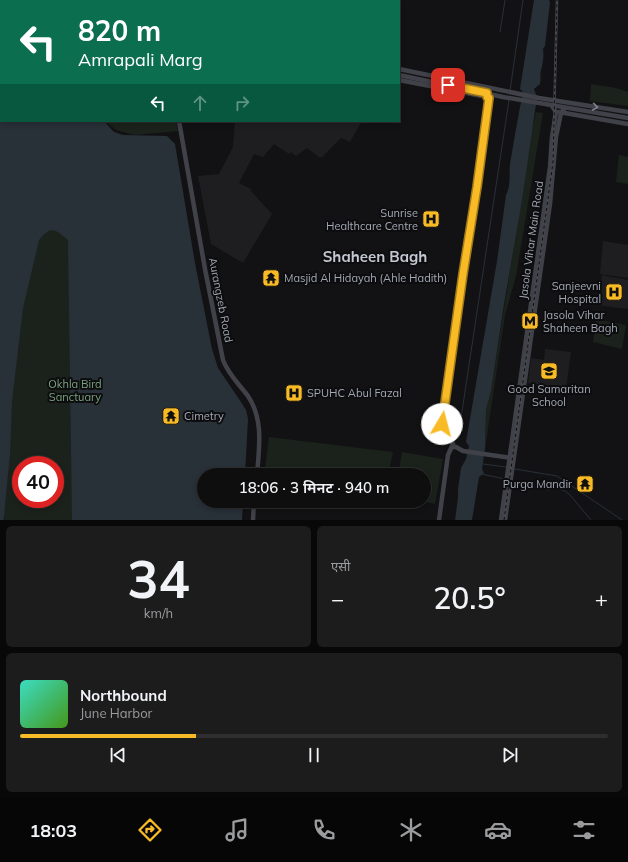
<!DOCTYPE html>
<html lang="hi">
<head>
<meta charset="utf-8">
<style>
	:root { --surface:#0e0e0f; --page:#1c1c1d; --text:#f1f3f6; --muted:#9b9c9e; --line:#2e2e2f; --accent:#f9bb25 }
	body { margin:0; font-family:Mulish,"Noto Sans Devanagari",sans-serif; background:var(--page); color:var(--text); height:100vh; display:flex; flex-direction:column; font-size:15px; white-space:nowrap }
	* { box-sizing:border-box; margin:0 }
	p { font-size:13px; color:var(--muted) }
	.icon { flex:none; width:22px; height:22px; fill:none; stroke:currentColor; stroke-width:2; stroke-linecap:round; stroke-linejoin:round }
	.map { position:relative; height:520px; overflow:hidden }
	.panel { display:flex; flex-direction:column; gap:6px; padding:6px; background:#080808; flex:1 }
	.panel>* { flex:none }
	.guide { position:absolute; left:0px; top:0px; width:400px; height:122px; box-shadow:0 2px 6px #0003,0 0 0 1px var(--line); background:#0b6e4f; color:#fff; overflow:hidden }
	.speed { position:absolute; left:12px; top:456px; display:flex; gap:8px; font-size:20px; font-weight:700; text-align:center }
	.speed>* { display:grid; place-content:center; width:52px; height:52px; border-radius:50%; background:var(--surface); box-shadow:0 2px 6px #0003,0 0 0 1px var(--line); line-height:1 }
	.speed .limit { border:6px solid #d22; background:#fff; color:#111 }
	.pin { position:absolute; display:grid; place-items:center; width:34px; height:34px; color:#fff; margin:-17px; border-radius:8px; box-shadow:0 2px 6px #0006 }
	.me { position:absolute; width:44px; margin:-22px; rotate:8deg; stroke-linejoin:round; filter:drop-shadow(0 0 3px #0008) }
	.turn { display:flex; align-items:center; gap:14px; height:84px; padding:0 12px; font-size:18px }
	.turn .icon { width:52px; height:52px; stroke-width:2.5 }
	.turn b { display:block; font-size:28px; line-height:34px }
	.lanes { display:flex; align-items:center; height:38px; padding:0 12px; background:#0003; justify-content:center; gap:20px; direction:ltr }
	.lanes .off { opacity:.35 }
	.big { font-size:30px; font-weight:600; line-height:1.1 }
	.panel .tile { flex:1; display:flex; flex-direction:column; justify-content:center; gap:6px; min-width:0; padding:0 14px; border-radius:6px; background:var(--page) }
	.panel .dial { align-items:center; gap:0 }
	.dial b { font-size:52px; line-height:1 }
	.song { display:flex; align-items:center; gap:12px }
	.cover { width:48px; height:48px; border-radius:6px; background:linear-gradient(135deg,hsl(170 70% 55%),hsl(100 70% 35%)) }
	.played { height:4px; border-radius:2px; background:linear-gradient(90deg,var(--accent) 30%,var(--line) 30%) }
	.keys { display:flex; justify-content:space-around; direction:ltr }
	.heat { display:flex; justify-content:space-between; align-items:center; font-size:22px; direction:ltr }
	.panel .tiles { flex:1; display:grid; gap:6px; grid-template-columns:1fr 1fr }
	.tile:last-child { grid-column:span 2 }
	.trip { position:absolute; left:197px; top:468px; width:234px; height:40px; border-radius:20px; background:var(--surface); box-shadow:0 2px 6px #0003,0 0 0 1px var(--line); font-weight:600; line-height:40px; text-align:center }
	.dock { display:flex; height:64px; justify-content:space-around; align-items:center; background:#060606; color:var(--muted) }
	.dock .icon { width:28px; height:28px }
	.dock .selected { color:var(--accent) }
	.dock b { font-size:18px; color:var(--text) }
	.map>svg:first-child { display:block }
	.built { fill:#1e1e21 }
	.green { fill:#1a221b; fill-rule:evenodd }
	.water { fill:#283038 }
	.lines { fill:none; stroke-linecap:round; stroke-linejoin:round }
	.stream { stroke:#283038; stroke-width:1 }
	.secondary { stroke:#414249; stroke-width:4.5 }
	.rail-casing { stroke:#46474e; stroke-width:2.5 }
	.rail { stroke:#0d0d0f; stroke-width:1; stroke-dasharray:3; stroke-linecap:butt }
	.oneway { stroke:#81848f }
	.route-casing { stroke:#a27a18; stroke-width:10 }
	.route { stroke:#f9bb25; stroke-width:7 }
	.labels { text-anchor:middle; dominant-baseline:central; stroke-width:4; stroke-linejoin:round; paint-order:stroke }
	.poi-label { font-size:11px; fill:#a3a8b5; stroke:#0d0d0f; text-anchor:start }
	.street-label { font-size:11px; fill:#a3a8b5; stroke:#0d0d0f }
	.park-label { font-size:11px; fill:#79a17d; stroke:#0d0d0f }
	.district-label { font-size:15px; font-weight:bold; fill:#c4c7d1; stroke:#0d0d0f }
</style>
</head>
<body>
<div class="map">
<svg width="628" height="520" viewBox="0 0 628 520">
	<rect width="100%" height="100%" fill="#121214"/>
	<g class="built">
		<polygon points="235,121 362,121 350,142 341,138 322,157 319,157 307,148 296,156 291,152 289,154 274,144 263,157 254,154 239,183 251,189 251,191 272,214 243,263 211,244 198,176 219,174 233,147"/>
		<polygon points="603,241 628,245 628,278 600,274"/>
		<polygon points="602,275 628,280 628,309 598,305"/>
		<polygon points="545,349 571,352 566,389 528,383 531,358 544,360"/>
	</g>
	<g class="green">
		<path d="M0,0L1,121H96L164,520H0ZM21,465H55V499H21Z"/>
		<polygon points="591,84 616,88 628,92 628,106 590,101"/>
		<polygon points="536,112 543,113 516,276 505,315 485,449 486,410 491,391 513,251 519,190"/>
		<polygon points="105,121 176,121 178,131 135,135 116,130"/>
		<polygon points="619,155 628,157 628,184 616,182"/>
		<polygon points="596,319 626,325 622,349 593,342"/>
		<polygon points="269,437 393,452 388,475 298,475 265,469"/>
		<polygon points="402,452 443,459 435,504 421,501 424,501 424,475 398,475"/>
	</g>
	<g class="water">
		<path d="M0,0H97L1,1V121H104L114,132L123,135L167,136L175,144L195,263L212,349L218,368L241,402L246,410L248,419L245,475H204V501H243L242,520H72L68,240C55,229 51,225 39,240L23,308L12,401L10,454L4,516L3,520H0Z"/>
		<path d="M534,0H549L550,2L545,46L543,49C544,57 543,62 541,70C540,74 541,79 540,84L534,89L537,97L522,200L504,304L491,391L486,410L485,449L482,469L484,473L479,477L472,520H455L458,498V489L461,468L466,459L469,446L466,442L497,261L506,195C511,186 509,175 510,164C514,140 518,116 523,92L520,89Z"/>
	</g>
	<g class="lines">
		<g class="stream">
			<polyline points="500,32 505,0"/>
			<polyline points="510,91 523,0"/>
			<polyline points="448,432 451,424 461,418 509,100"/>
			<polyline points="483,464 506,467"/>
			<polyline points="515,469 557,476 622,520"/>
			<polyline points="481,474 505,479"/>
			<polyline points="512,481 549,490 557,488 565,491 570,495 591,520"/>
		</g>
		<g class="secondary">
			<polyline points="173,0 173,1"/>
			<polyline points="177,0 178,1"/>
			<polyline points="399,69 539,98 628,112"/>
			<polyline points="399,75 503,97 628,118"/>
			<polyline points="399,80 487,97"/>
			<polyline points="559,112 628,124"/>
			<path d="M179,121L205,269L223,360C228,374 239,384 248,396C264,420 259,448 257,475"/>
			<polyline points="453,444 444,434 442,424 463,274 477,187 489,101 489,98 487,97 487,93"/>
			<polyline points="452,447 456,447 463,451 512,458"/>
			<polyline points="253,520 254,501"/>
			<polyline points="439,520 448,455 453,444"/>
			<polyline points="501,520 550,167 552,137 556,112 552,106"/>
			<polyline points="505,520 550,204 556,137 561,113 565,108"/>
		</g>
		<defs>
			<polyline id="rail" points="504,520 553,162 557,0"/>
		</defs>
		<use href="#rail" class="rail-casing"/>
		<use href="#rail" class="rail"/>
	</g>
	<defs><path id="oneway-chevron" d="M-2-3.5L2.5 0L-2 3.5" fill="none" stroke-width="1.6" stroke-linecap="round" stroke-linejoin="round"/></defs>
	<use class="oneway" href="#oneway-chevron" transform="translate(595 107) rotate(9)"/>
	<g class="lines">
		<defs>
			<polyline id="route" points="442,424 463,274 477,187 489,98 487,97 487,93 448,85"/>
		</defs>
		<use href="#route" class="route-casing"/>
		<use href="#route" class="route"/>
	</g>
	<defs>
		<symbol id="hospital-square" viewBox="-11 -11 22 22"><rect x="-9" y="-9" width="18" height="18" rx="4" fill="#f9bb25" stroke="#0d0d0f"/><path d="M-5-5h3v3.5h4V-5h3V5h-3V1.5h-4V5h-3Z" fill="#111"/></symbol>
		<symbol id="temple-square" viewBox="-11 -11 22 22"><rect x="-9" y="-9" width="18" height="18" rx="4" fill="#f9bb25" stroke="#0d0d0f"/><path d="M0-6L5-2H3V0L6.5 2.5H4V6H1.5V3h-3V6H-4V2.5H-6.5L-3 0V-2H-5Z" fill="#111"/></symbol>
		<symbol id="metro-square" viewBox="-11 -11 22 22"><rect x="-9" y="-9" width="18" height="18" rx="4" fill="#f9bb25" stroke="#0d0d0f"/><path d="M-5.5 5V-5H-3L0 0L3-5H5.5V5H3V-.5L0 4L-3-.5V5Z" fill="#111"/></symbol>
		<symbol id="school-square" viewBox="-11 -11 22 22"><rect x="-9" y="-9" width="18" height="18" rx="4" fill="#f9bb25" stroke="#0d0d0f"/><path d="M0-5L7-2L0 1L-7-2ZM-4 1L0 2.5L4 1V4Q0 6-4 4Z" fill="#111"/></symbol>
	</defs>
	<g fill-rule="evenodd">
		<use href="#hospital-square" x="421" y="209" width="20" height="20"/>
		<use href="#temple-square" x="261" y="268" width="20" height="20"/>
		<use href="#hospital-square" x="604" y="282" width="20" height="20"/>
		<use href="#metro-square" x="520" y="311" width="20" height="20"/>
		<use href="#school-square" x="539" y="361" width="20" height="20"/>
		<use href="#hospital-square" x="284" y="383" width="20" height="20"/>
		<use href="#temple-square" x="161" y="406" width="20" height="20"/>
		<use href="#temple-square" x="575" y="474" width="20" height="20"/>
	</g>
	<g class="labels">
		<g class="poi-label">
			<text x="418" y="213" text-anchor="end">Sunrise<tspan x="418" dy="13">Healthcare Centre</tspan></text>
			<text x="284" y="278">Masjid Al Hidayah (Ahle Hadith)</text>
			<text x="601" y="286" text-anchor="end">Sanjeevni<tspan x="601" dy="13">Hospital</tspan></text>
			<text x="543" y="315">Jasola Vihar<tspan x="543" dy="13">Shaheen Bagh</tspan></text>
			<text x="549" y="389" text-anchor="middle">Good Samaritan<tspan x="549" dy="13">School</tspan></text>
			<text x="307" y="393">SPUHC Abul Fazal</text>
			<text x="184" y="416">Cimetry</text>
			<text x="572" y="484" text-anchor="end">Purga Mandir</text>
		</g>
		<g class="street-label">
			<text transform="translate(531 240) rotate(-82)">Jasola Vihar Main Road</text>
			<text transform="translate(221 300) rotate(79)">Aurangzeb Road</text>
		</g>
		<g class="park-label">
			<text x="75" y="384">Okhla Bird<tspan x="75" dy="13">Sanctuary</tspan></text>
		</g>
		<g class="district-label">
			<text x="375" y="256">Shaheen Bagh</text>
		</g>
	</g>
</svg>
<div class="speed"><div class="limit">40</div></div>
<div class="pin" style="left:448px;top:85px;background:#d93025"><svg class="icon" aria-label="arrive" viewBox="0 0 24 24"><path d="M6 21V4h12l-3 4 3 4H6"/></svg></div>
<svg class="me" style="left:442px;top:424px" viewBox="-20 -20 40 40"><circle r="19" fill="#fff"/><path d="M0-13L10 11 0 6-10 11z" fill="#f9bb25"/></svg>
<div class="trip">18:06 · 3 मिनट · 940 m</div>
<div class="guide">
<div class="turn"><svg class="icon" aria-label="left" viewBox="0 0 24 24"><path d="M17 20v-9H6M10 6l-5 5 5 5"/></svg><div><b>820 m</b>Amrapali Marg</div></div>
<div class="lanes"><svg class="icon" aria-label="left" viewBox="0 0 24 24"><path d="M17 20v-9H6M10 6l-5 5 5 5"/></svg><svg class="icon off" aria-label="ahead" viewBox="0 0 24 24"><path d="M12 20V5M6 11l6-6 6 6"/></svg><svg class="icon off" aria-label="right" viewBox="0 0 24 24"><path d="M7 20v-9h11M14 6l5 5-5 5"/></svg></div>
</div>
</div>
<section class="panel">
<div class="tiles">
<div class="tile dial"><b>34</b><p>km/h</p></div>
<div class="tile"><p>एसी</p>
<div class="heat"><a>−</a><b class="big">20.5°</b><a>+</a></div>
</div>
<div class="tile">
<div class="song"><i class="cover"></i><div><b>Northbound</b><p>June Harbor</p></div></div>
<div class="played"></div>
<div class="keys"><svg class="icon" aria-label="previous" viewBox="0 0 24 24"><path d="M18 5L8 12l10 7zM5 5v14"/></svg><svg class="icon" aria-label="pause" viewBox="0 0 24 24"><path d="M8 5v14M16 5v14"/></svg><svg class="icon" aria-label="next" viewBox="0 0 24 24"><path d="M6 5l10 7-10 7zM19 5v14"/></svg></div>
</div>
</div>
</section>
<nav class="dock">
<b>18:03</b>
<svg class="icon selected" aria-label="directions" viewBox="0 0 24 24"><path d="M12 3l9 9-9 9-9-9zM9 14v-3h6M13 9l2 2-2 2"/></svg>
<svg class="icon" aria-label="music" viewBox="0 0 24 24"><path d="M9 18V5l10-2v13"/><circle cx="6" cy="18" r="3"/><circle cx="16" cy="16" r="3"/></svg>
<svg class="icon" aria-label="phone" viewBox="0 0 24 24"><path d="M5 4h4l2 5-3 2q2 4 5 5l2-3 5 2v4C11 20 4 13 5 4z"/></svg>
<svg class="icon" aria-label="climate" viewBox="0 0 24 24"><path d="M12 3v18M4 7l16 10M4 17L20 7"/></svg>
<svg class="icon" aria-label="car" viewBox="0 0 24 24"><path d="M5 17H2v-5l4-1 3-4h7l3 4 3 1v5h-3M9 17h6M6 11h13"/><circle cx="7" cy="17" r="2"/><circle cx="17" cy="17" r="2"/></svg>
<svg class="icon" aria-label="filters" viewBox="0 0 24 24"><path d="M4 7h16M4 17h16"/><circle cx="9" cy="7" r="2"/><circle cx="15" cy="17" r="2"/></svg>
</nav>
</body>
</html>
